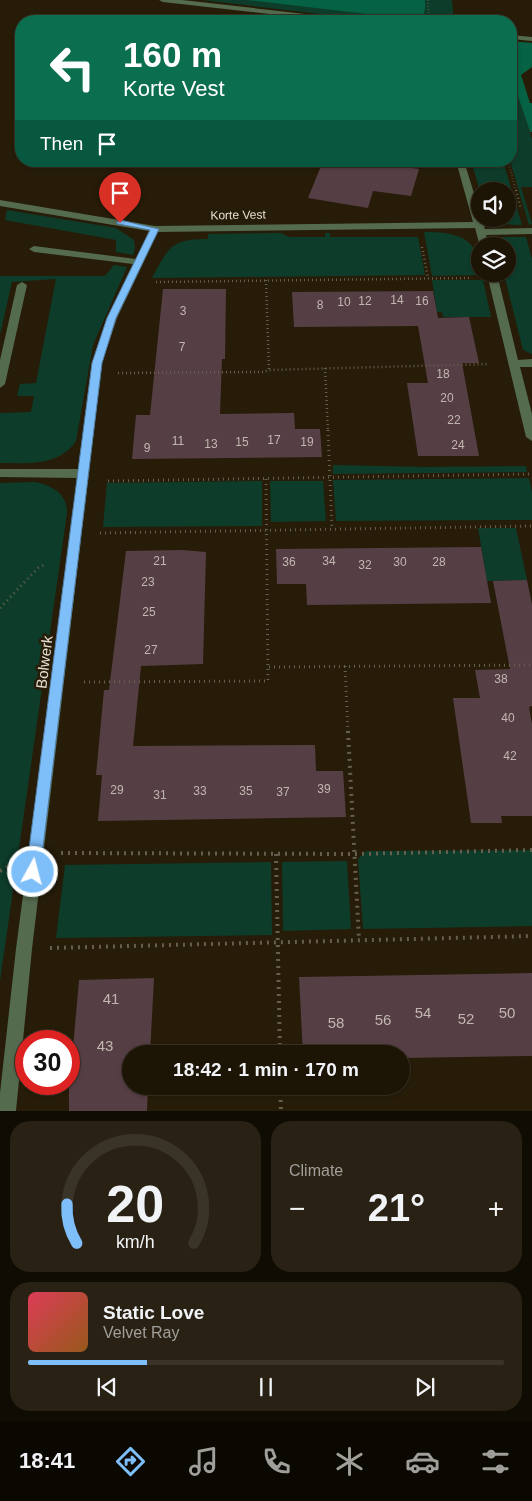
<!DOCTYPE html>
<html lang="en">
<head>
<meta charset="utf-8">
<style>
	:root { --surface:#1c1506; --page:#292214; --text:#f1f3f6; --muted:#a09f9b; --line:#3a3428; --accent:#7ebef9 }
	body { margin:0; font-family:Helvetica,sans-serif; background:var(--page); color:var(--text); height:100vh; display:flex; flex-direction:column; font-size:19px; white-space:nowrap }
	* { box-sizing:border-box; margin:0 }
	p { font-size:16px; color:var(--muted) }
	.icon { flex:none; width:28px; height:28px; fill:none; stroke:currentColor; stroke-width:2; stroke-linecap:round; stroke-linejoin:round }
	.map { position:relative; height:1111px; overflow:hidden }
	.sheet { display:flex; flex-direction:column; gap:10px; padding:10px; background:#0f0c03; flex:1 }
	.sheet>* { flex:none }
	.hud { position:absolute; left:15px; top:15px; width:502px; height:152px; border-radius:20px; box-shadow:0 1px 4px #0004,0 0 0 1px var(--line); background:#0b6e4f; color:#fff; overflow:hidden }
	.controls { position:absolute; left:471px; top:182px; display:grid; gap:10px }
	.controls a { display:grid; place-items:center; width:45px; height:45px; border-radius:50%; background:var(--surface); box-shadow:0 1px 4px #0004,0 0 0 1px var(--line); font-size:25px }
	.speed { position:absolute; left:15px; top:1030px; display:flex; gap:10px; font-size:25px; font-weight:700; text-align:center }
	.speed>* { display:grid; place-content:center; width:65px; height:65px; border-radius:50%; background:var(--surface); box-shadow:0 1px 4px #0004,0 0 0 1px var(--line); line-height:1 }
	.speed .limit { border:8px solid #d22; background:#fff; color:#111 }
	.pin { position:absolute; display:grid; place-items:center; width:42px; height:42px; color:#fff; margin:-51px -21px; border-radius:50% 50% 50% 0; rotate:-45deg; box-shadow:0 0 5px #0007 }
	.pin .icon { rotate:45deg }
	.me { position:absolute; width:55px; margin:-28px; rotate:7deg; stroke-linejoin:round; filter:drop-shadow(0 0 4px #0008) }
	.turn { display:flex; align-items:center; gap:18px; height:105px; padding:0 25px; font-size:22px }
	.turn .icon { width:65px; height:65px; stroke-width:2.5 }
	.turn b { display:block; font-size:35px; line-height:42px }
	.then { display:flex; align-items:center; height:48px; padding:0 25px; background:#0003; gap:10px; font-size:19px }
	.big { font-size:38px; font-weight:600; line-height:1.1 }
	.sheet .card { flex:1; display:flex; flex-direction:column; justify-content:center; gap:8px; min-width:0; padding:0 18px; border-radius:20px; background:var(--page) }
	.sheet .dial { align-items:center; gap:0 }
	.dial svg { height:130px; overflow:visible; fill:none; stroke:var(--line); stroke-width:7; stroke-linecap:round; text-anchor:middle }
	.dial text { fill:var(--text); stroke:none }
	.song { display:flex; align-items:center; gap:15px }
	.cover { width:60px; height:60px; border-radius:8px; background:linear-gradient(135deg,hsl(350 70% 55%),hsl(30 70% 35%)) }
	.played { height:5px; border-radius:2px; background:linear-gradient(90deg,var(--accent) 25%,var(--line) 25%) }
	.keys { display:flex; justify-content:space-around; direction:ltr }
	.heat { display:flex; justify-content:space-between; align-items:center; font-size:28px; direction:ltr }
	.sheet .tiles { flex:1; display:grid; gap:10px; grid-template-columns:1fr 1fr }
	.card:last-child { grid-column:span 2 }
	.trip { position:absolute; left:122px; top:1045px; width:288px; height:50px; border-radius:25px; background:var(--surface); box-shadow:0 1px 4px #0004,0 0 0 1px var(--line); font-weight:600; line-height:50px; text-align:center }
	.tab-bar { display:flex; height:80px; justify-content:space-around; align-items:center; background:#0b0802; color:var(--muted) }
	.tab-bar .icon { width:35px; height:35px }
	.tab-bar .current { color:var(--accent) }
	.tab-bar b { font-size:22px; color:var(--text) }
	.map>svg:first-child { display:block }
	.green { fill:#0d3d2a }
	.forest { fill:#066244 }
	.building { fill:#563e45 }
	.lines { fill:none; stroke-linecap:round; stroke-linejoin:round }
	.path-far3 { stroke:#675e4d; stroke-width:2; stroke-dasharray:0.5 2.5; stroke-linecap:butt }
	.path-far2 { stroke:#675e4d; stroke-width:2.5; stroke-dasharray:1 3; stroke-linecap:butt }
	.path-far1 { stroke:#675e4d; stroke-width:3; stroke-dasharray:1 4; stroke-linecap:butt }
	.path { stroke:#675e4d; stroke-width:4; stroke-dasharray:2 5; stroke-linecap:butt }
	.minor { fill:#556b4e; fill-rule:evenodd }
	.route { fill:#7ebef9; stroke:#527ca2 }
	.labels { text-anchor:middle; dominant-baseline:central; stroke-width:5; stroke-linejoin:round; paint-order:stroke }
	.far-street-label { font-size:12px; fill:#e6dfd3; stroke:#261c08 }
	.number-label { font-size:12px; fill:#c2b7b0 }
	.street-label { font-size:15px; fill:#e6dfd3; stroke:#261c08 }
	.near-number-label { font-size:15px; fill:#c2b7b0 }
</style>
</head>
<body>
<div class="map">
<svg width="532" height="1111" viewBox="0 0 532 1111">
	<rect width="100%" height="100%" fill="#261c08"/>
	<g class="green">
		<polygon points="202,0 452,0 454,21 380,21"/>
		<polygon points="511,76 532,139 532,187 521,187 532,224 529,225 510,161"/>
		<polygon points="471,161 503,161 522,225 498,224 489,219 508,219 508,191 480,191"/>
		<polygon points="7,210 116,228 134,240 135,248 133,255 116,252 116,240 5,220"/>
		<path d="M424,232C442,232 469,233 476,253C479,260 479,271 482,275L432,276Z"/>
		<path d="M281,233L289,237H325V233H330V237H418L425,275L152,278C169,247 171,239 208,239V234Z"/>
		<polygon points="502,237 526,237 532,259 532,354 523,350 504,274 508,274 508,246 496,246 496,244"/>
		<path d="M114,265L127,267L93,345L76,441C58,467 28,463 0,463V413L31,412L34,396H17L20,384L36,383L56,279L12,282L0,335V276H105Z"/>
		<polygon points="432,280 483,280 491,317 443,317 442,312 437,312"/>
		<polygon points="333,465 422,467 526,466 527,472 333,474"/>
		<polygon points="529,478 532,492 532,520 336,521 333,480"/>
		<polygon points="262,481 262,526 103,527 107,483"/>
		<polygon points="270,481 323,481 326,521 271,522"/>
		<path d="M35,482C53,486 67,494 67,513L0,981V483Z"/>
		<polygon points="478,528 516,528 527,580 487,581"/>
		<polygon points="532,850 532,926 363,929 358,859 366,851"/>
		<polygon points="347,861 351,929 283,931 282,862"/>
		<polygon points="271,862 272,935 56,938 65,865"/>
	</g>
	<g class="forest">
		<path d="M247,0H425C425,7 426,15 419,20Z"/>
		<polygon points="511,41 532,43 532,67 521,75 530,103 532,103 532,132 530,132 511,76"/>
	</g>
	<g class="building">
		<polygon points="323,161 364,161 419,169 411,196 373,191 368,208 308,198"/>
		<polygon points="163,289 226,289 225,359 222,359 220,414 294,413 295,429 320,429 322,457 132,459 136,415 150,415"/>
		<polygon points="433,291 438,318 469,317 479,363 462,363 479,456 418,456 407,383 428,383 418,326 294,327 292,292"/>
		<polygon points="481,547 491,603 307,605 306,584 277,584 276,549"/>
		<polygon points="182,550 206,552 203,664 141,666 133,746 315,745 316,771 343,771 346,817 98,821 102,775 96,775 104,690 109,690 126,551"/>
		<polygon points="527,580 532,605 532,706 529,707 532,724 532,816 501,816 502,823 471,823 453,698 480,698 475,670 510,669 493,581"/>
		<polygon points="532,973 532,1056 401,1058 401,1054 303,1054 299,977"/>
		<polygon points="154,978 150,1054 131,1054 131,1086 148,1086 147,1111 69,1111 69,1059 72,1059 79,980"/>
	</g>
	<g class="lines">
		<g class="path-far3">
			<polyline points="428,0 429,21"/>
			<polyline points="508,161 516,191"/>
		</g>
		<g class="path-far2">
			<polyline points="516,190 521,209"/>
			<polyline points="422,247 428,278"/>
			<polyline points="266,280 269,370"/>
			<polyline points="156,282 470,278"/>
			<polyline points="325,368 328,431"/>
			<polyline points="118,373 264,372 269,370 489,364"/>
		</g>
		<g class="path-far1">
			<polyline points="328,430 332,529"/>
			<polyline points="108,481 532,474"/>
			<polyline points="100,533 532,526"/>
			<polyline points="0,608 38,568 46,564"/>
			<polyline points="345,666 348,732"/>
			<polyline points="269,667 532,665"/>
			<polyline points="84,682 268,681 266,479"/>
		</g>
		<g class="path">
			<polyline points="348,731 359,940"/>
			<polyline points="61,853 355,854 532,850"/>
			<polyline points="276,854 280,1054"/>
			<polyline points="0,871 8,867"/>
			<polyline points="50,948 532,936"/>
			<polyline points="280,1086 281,1111"/>
		</g>
		<g class="minor">
			<polygon points="159,0 182,0 350,19 354,21 333,21 163,2"/>
			<polygon points="511,35 532,37 532,41 511,39"/>
			<polygon points="456,161 464,161 485,229 532,228 532,234 486,235 490,246 480,246 475,228 158,232 117,318 102,363 32,949 16,1111 0,1111 0,1093 16,949 77,478 0,477 0,469 78,469 92,363 107,318 133,264 34,252 29,249 34,246 136,259 149,231 0,206 0,200 155,226 473,222"/>
			<polygon points="487,274 497,274 518,360 532,359 532,367 520,367 532,414 532,441 526,437"/>
			<polygon points="22,282 27,285 5,384 0,388 0,360 17,285"/>
		</g>
	</g>
	<polygon class="route" points="120,220 159,229 116,318 102,363 40,872 38,877 33,879 28,877 26,872 92,363 107,318 150,230 118,224 116,223"/>
	<g class="labels">
		<g class="far-street-label">
			<text transform="translate(238 215) rotate(-1)">Korte Vest</text>
		</g>
		<g class="number-label">
			<text x="397" y="300">14</text>
			<text x="365" y="301">12</text>
			<text x="422" y="301">16</text>
			<text x="344" y="302">10</text>
			<text x="320" y="305">8</text>
			<text x="183" y="311">3</text>
			<text x="182" y="347">7</text>
			<text x="443" y="374">18</text>
			<text x="447" y="398">20</text>
			<text x="454" y="420">22</text>
			<text x="274" y="440">17</text>
			<text x="178" y="441">11</text>
			<text x="242" y="442">15</text>
			<text x="307" y="442">19</text>
			<text x="211" y="444">13</text>
			<text x="458" y="445">24</text>
			<text x="147" y="448">9</text>
			<text x="160" y="561">21</text>
			<text x="329" y="561">34</text>
			<text x="289" y="562">36</text>
			<text x="400" y="562">30</text>
			<text x="439" y="562">28</text>
			<text x="365" y="565">32</text>
			<text x="148" y="582">23</text>
			<text x="149" y="612">25</text>
			<text x="151" y="650">27</text>
			<text x="501" y="679">38</text>
			<text x="508" y="718">40</text>
			<text x="510" y="756">42</text>
			<text x="324" y="789">39</text>
			<text x="117" y="790">29</text>
			<text x="200" y="791">33</text>
			<text x="246" y="791">35</text>
			<text x="283" y="792">37</text>
			<text x="160" y="795">31</text>
		</g>
		<g class="street-label">
			<text transform="translate(44 662) rotate(-83)">Bolwerk</text>
		</g>
		<g class="near-number-label">
			<text x="111" y="998">41</text>
			<text x="423" y="1012">54</text>
			<text x="507" y="1012">50</text>
			<text x="466" y="1018">52</text>
			<text x="383" y="1019">56</text>
			<text x="336" y="1022">58</text>
			<text x="105" y="1045">43</text>
		</g>
	</g>
</svg>
<div class="controls">
<a><svg class="icon" aria-label="sound" viewBox="0 0 24 24"><path d="M4 9h4l5-4v14l-5-4H4zM17 9q2 3 0 6"/></svg></a>
<a><svg class="icon" aria-label="layers" viewBox="0 0 24 24"><path d="M12 4l9 5-9 5-9-5zM3 14l9 5 9-5"/></svg></a>
</div>
<div class="speed"><div class="limit">30</div></div>
<div class="pin" style="left:120px;top:223px;background:#d93025"><svg class="icon" aria-label="arrive" viewBox="0 0 24 24"><path d="M6 21V4h12l-3 4 3 4H6"/></svg></div>
<svg class="me" style="left:33px;top:872px" viewBox="-20 -20 40 40"><circle r="17" fill="#7ebef9" stroke="#fff" stroke-width="3"/><path d="M0-11L8 9 0 5-8 9z" fill="#fff"/></svg>
<div class="trip">18:42 · 1 min · 170 m</div>
<div class="hud">
<div class="turn"><svg class="icon" aria-label="left" viewBox="0 0 24 24"><path d="M17 20v-9H6M10 6l-5 5 5 5"/></svg><div><b>160 m</b>Korte Vest</div></div>
<div class="then">Then<svg class="icon" aria-label="arrive" viewBox="0 0 24 24"><path d="M6 21V4h12l-3 4 3 4H6"/></svg></div>
</div>
</div>
<section class="sheet">
<div class="tiles">
<div class="card dial"><svg viewBox="0 0 100 80">
<path d="M14 69A42 42 0 1 1 86 69"/>
<path d="M14 69A42 42 0 0 1 8 45" stroke="#7ebef9"/>
<text x="50" y="56" font-size="32" font-weight="700">20</text>
<text x="50" y="72" font-size="11">km/h</text>
</svg></div>
<div class="card"><p>Climate</p>
<div class="heat"><a>−</a><b class="big">21°</b><a>+</a></div>
</div>
<div class="card">
<div class="song"><i class="cover"></i><div><b>Static Love</b><p>Velvet Ray</p></div></div>
<div class="played"></div>
<div class="keys"><svg class="icon" aria-label="previous" viewBox="0 0 24 24"><path d="M18 5L8 12l10 7zM5 5v14"/></svg><svg class="icon" aria-label="pause" viewBox="0 0 24 24"><path d="M8 5v14M16 5v14"/></svg><svg class="icon" aria-label="next" viewBox="0 0 24 24"><path d="M6 5l10 7-10 7zM19 5v14"/></svg></div>
</div>
</div>
</section>
<nav class="tab-bar">
<b>18:41</b>
<svg class="icon current" aria-label="directions" viewBox="0 0 24 24"><path d="M12 3l9 9-9 9-9-9zM9 14v-3h6M13 9l2 2-2 2"/></svg>
<svg class="icon" aria-label="music" viewBox="0 0 24 24"><path d="M9 18V5l10-2v13"/><circle cx="6" cy="18" r="3"/><circle cx="16" cy="16" r="3"/></svg>
<svg class="icon" aria-label="phone" viewBox="0 0 24 24"><path d="M5 4h4l2 5-3 2q2 4 5 5l2-3 5 2v4C11 20 4 13 5 4z"/></svg>
<svg class="icon" aria-label="climate" viewBox="0 0 24 24"><path d="M12 3v18M4 7l16 10M4 17L20 7"/></svg>
<svg class="icon" aria-label="car" viewBox="0 0 24 24"><path d="M5 17H2v-5l4-1 3-4h7l3 4 3 1v5h-3M9 17h6M6 11h13"/><circle cx="7" cy="17" r="2"/><circle cx="17" cy="17" r="2"/></svg>
<svg class="icon" aria-label="filters" viewBox="0 0 24 24"><path d="M4 7h16M4 17h16"/><circle cx="9" cy="7" r="2"/><circle cx="15" cy="17" r="2"/></svg>
</nav>
</body>
</html>
